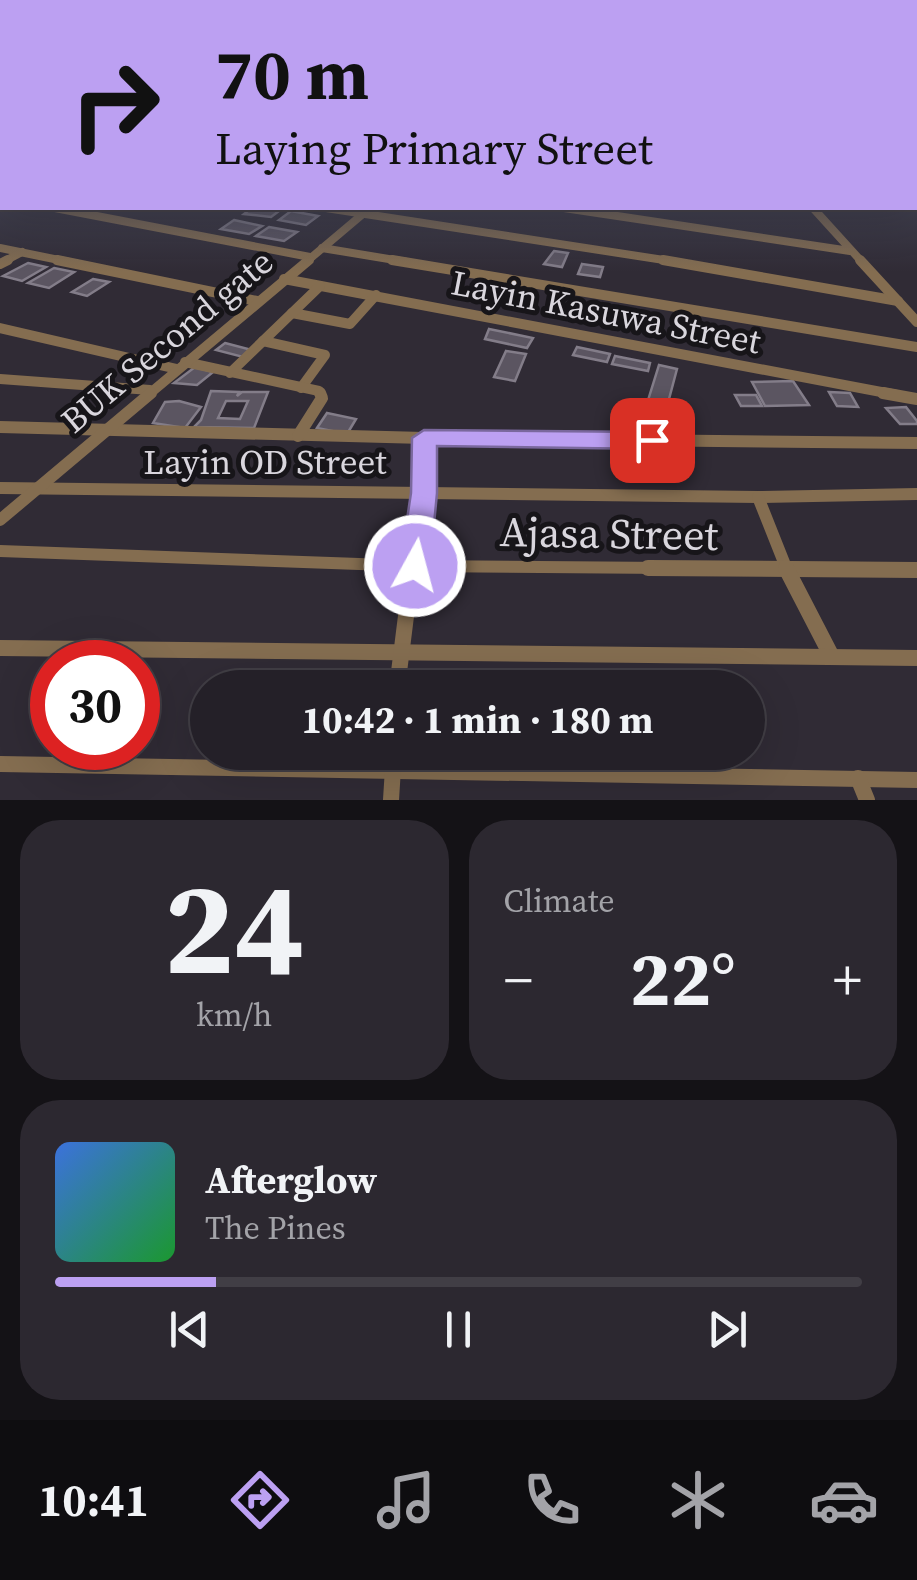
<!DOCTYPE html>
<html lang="en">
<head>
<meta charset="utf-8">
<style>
	:root { --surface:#242028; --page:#2c2830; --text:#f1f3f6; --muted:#a3a3a8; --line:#413e45; --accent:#bca0f2 }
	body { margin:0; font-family:"Source Serif 4",serif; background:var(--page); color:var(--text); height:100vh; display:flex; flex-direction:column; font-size:38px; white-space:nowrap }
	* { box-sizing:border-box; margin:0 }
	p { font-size:32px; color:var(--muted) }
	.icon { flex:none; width:55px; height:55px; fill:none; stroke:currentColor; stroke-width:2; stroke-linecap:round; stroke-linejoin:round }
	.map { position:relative; height:800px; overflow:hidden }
	.drawer { display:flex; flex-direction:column; gap:20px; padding:20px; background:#141216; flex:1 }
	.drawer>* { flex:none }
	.guide { position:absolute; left:0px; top:0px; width:918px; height:210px; box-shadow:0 10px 40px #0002,0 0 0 2px var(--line); background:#bca0f2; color:#111; overflow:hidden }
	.speed { position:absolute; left:30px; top:640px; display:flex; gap:20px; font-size:50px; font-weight:700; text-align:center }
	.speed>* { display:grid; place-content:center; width:130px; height:130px; border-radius:50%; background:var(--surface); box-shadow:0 10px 40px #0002,0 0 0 2px var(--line); line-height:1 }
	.speed .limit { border:15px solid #d22; background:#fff; color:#111 }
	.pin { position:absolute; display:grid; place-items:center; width:85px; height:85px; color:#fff; margin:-42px; border-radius:20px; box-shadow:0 5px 15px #0006 }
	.me { position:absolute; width:110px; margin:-55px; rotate:7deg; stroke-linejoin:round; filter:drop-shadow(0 0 8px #0008) }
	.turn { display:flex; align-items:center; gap:35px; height:210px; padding:0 50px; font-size:45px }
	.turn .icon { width:130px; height:130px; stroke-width:2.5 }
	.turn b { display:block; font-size:70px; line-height:85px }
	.big { font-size:75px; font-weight:700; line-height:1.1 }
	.drawer .widget { flex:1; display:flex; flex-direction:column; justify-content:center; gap:15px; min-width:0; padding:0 35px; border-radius:40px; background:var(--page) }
	.drawer .dial { align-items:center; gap:0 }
	.dial b { font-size:130px; line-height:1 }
	.song { display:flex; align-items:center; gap:30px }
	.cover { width:120px; height:120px; border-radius:15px; background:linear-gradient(135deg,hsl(220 70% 55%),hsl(130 70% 35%)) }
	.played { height:10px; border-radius:5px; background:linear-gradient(90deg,var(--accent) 20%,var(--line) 20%) }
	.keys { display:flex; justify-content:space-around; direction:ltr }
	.heat { display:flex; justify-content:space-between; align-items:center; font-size:55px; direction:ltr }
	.drawer .tiles { flex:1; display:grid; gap:20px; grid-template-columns:1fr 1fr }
	.widget:last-child { grid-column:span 2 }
	.trip { position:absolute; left:190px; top:670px; width:575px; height:100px; border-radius:50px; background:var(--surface); box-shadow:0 10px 40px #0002,0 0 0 2px var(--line); font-weight:700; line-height:100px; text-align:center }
	.menu { display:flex; height:160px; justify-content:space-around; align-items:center; background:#0e0d10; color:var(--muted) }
	.menu .icon { width:70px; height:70px }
	.menu .current { color:var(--accent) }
	.menu b { font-size:45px; color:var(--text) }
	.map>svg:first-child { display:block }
	.building { fill:#5b5561; stroke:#837d89; stroke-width:2.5; fill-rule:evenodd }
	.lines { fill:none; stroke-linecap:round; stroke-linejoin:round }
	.minor-far3 { stroke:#846d50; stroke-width:8 }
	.minor-far2 { stroke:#846d50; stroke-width:10 }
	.minor-far1 { stroke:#846d50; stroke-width:12 }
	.minor { stroke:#846d50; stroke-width:16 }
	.primary { fill:#daac6d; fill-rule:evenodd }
	.route { fill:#bca0f2; stroke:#7a689d; stroke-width:2.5 }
	.labels { text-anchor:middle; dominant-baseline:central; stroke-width:10; stroke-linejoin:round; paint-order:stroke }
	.street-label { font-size:35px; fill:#d9d6dd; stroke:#171519 }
	.near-street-label { font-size:42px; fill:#d9d6dd; stroke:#171519 }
</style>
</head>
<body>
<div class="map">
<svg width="917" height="800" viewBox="0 0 917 800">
	<rect width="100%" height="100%" fill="#302b35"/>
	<g class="building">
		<polygon points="252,208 283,208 271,217 244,214"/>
		<polygon points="291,211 318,216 306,225 279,220"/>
		<polygon points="234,220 262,226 249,234 221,229"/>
		<polygon points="269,227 297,232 284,241 256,236"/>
		<polygon points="554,251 568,253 562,267 544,264"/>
		<polygon points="28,263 46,267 22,281 3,276"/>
		<polygon points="582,264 603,267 600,277 578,274"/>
		<polygon points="54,268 74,272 49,288 28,283"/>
		<polygon points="93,279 109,282 87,296 72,292"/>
		<polygon points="489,329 533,338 527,348 485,339"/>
		<polygon points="225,343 252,350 243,357 216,350"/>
		<polygon points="577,347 610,354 607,362 573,355"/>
		<polygon points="506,351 526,354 515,381 494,377"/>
		<polygon points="615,356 650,363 648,371 612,364"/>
		<polygon points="659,365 677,369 665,414 645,410"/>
		<polygon points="195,367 213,372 197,385 174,383"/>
		<polygon points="793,381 809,405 765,406 752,382"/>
		<path d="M211,391L239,392L237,396L242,392H268L254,428L194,427L201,420ZM226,401H248L240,419L218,418Z"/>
		<polygon points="829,392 850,393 858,407 837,406"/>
		<polygon points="735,395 756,395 762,406 741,406"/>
		<polygon points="179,401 201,407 185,428 153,423 165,402"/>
		<polygon points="620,403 637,407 632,422 615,418"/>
		<polygon points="906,407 917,421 917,424 900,424 886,408"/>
		<polygon points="327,413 356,419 347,434 317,428"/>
	</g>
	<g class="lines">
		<g class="minor-far3">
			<polyline points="55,208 310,257"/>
			<polyline points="326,208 677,262"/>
			<polyline points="564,208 850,251"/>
			<polyline points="813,208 862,262"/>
			<polyline points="0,248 69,262"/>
			<polyline points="322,248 407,262"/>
			<polyline points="3,262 22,252"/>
			<polyline points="306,262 364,213"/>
		</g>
		<g class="minor-far2">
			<polyline points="57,260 257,301"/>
			<polyline points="392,260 917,347"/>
			<polyline points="663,260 898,301"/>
			<polyline points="860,260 917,322"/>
			<polyline points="0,264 8,260"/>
			<polyline points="284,279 897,395"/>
			<polyline points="292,313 350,324 376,295"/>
			<polyline points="0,328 177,369"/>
			<polyline points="263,341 325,355 301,388"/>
			<polyline points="185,362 319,391 321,395"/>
			<polyline points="230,373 320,286"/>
			<polyline points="0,379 150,390"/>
			<polyline points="148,395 309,260"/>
		</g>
		<g class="minor-far1">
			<polyline points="883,393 917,399"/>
			<polyline points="0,427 424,438 917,443"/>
			<polyline points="298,436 322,398 320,393"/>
			<polyline points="0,488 758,497 917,494"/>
			<polyline points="758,497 787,570"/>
			<polyline points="0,520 151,393"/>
			<polyline points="0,551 415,566 917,570"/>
			<polyline points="412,570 424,493 424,438"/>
		</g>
		<g class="minor">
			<polyline points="648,568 917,570"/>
			<polyline points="786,568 832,657"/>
			<polyline points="0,648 917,658"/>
			<polyline points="397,688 412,568"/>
			<polyline points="0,764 917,780"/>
			<polyline points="858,778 867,800"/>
			<polyline points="391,800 394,752"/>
		</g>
		<rect class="primary" x="915" y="162" width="2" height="6"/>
	</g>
	<linearGradient id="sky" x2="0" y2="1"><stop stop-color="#1a181d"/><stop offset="0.59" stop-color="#484a5c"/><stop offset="1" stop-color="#484a5c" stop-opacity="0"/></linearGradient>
	<rect width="917" height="272" fill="url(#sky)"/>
	<polygon class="route" points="424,430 652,432 664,440 652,449 437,446 437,493 430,566 426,574 415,578 405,574 400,566 411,493 412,438"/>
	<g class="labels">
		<g class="street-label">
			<text transform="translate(606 312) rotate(11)">Layin Kasuwa Street</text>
			<text transform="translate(167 341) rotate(-40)">BUK Second gate</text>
			<text x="265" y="462">Layin OD Street</text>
		</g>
		<g class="near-street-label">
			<text transform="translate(609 533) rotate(1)">Ajasa Street</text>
		</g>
	</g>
</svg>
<div class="speed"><div class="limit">30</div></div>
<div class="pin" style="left:652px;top:440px;background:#d93025"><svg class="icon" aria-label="arrive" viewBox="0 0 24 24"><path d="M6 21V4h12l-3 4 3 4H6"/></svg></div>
<svg class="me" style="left:415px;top:566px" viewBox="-20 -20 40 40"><circle r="17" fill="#bca0f2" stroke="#fff" stroke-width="3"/><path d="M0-11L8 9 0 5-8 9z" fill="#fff"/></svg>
<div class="trip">10:42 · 1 min · 180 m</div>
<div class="guide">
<div class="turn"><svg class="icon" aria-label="right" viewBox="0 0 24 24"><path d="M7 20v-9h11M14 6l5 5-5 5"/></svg><div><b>70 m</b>Laying Primary Street</div></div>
</div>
</div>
<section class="drawer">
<div class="tiles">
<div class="widget dial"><b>24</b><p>km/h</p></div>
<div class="widget"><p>Climate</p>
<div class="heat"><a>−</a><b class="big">22°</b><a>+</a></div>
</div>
<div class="widget">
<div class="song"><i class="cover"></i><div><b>Afterglow</b><p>The Pines</p></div></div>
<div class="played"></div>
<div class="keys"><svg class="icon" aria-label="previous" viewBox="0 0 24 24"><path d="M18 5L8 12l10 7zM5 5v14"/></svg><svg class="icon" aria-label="pause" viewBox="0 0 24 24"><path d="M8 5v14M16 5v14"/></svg><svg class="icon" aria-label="next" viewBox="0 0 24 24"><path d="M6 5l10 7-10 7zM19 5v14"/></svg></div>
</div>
</div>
</section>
<nav class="menu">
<b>10:41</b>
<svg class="icon current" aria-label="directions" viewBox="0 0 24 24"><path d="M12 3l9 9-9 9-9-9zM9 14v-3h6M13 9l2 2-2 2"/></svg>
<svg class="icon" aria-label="music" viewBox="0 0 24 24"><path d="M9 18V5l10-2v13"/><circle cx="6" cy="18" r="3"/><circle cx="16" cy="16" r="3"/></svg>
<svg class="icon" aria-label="phone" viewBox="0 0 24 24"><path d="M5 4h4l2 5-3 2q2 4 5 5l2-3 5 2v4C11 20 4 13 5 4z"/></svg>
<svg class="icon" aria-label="climate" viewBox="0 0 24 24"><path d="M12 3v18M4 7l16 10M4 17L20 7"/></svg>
<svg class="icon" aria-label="car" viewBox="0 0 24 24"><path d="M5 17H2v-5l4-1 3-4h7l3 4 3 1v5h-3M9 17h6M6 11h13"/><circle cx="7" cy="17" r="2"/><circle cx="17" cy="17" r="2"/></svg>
</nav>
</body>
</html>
